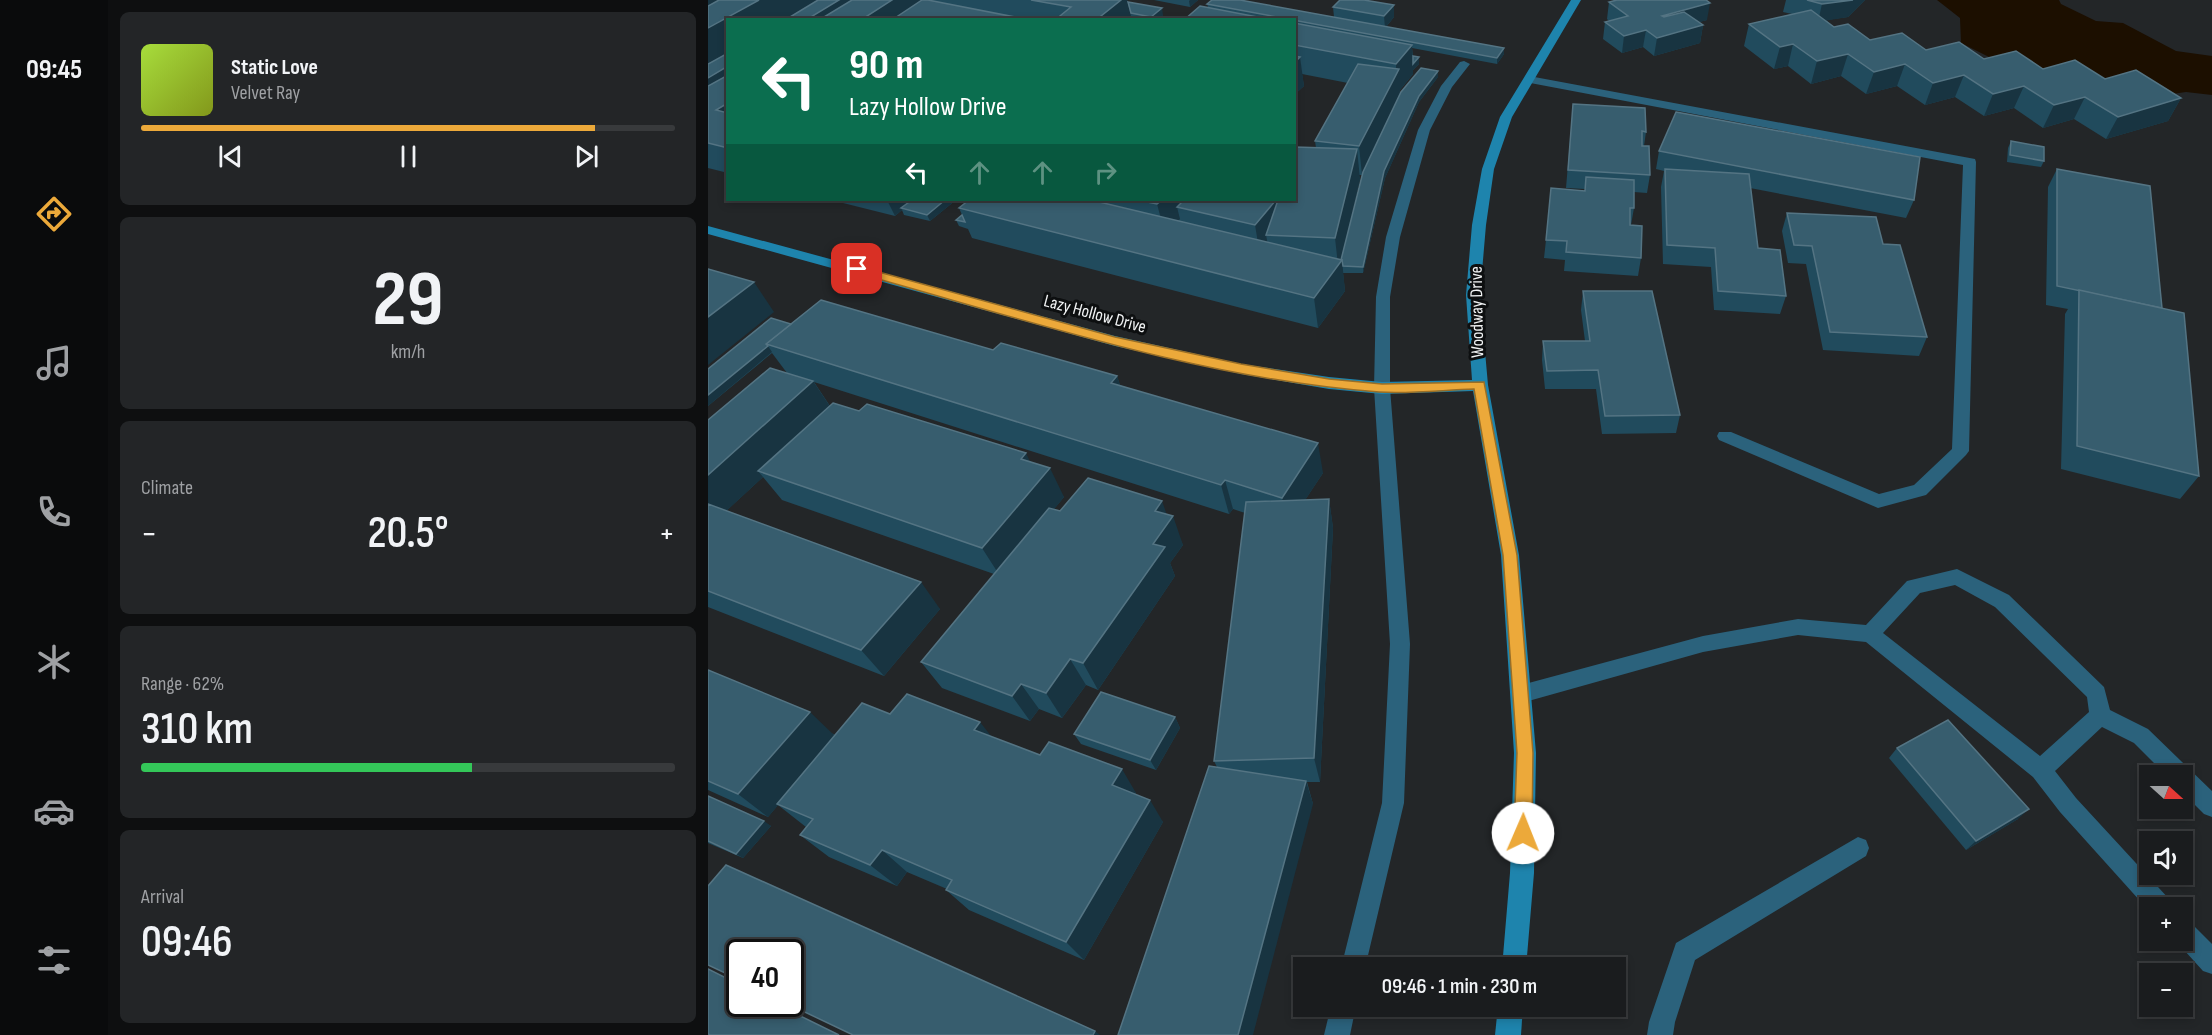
<!DOCTYPE html>
<html lang="en">
<head>
<meta charset="utf-8">
<style>
	:root { --surface:#1a1c1e; --page:#232527; --text:#f1f3f6; --muted:#9fa1a4; --line:#383a3c; --accent:#eca93a }
	body { margin:0; font-family:"Sofia Sans Condensed",sans-serif; background:var(--page); color:var(--text); height:100vh; display:flex; flex-direction:column; font-size:22px; white-space:nowrap }
	* { box-sizing:border-box; margin:0 }
	p { font-size:20px; color:var(--muted) }
	.icon { flex:none; width:33px; height:33px; fill:none; stroke:currentColor; stroke-width:2; stroke-linecap:round; stroke-linejoin:round }
	.map { position:relative; flex:1; overflow:hidden }
	.side { display:flex; flex-direction:column; gap:12px; padding:12px; background:#0e0f10; width:600px }
	.side>* { flex:none }
	.banner { position:absolute; left:18px; top:18px; width:570px; height:183px; border-radius:0px; box-shadow:0 3px 9px #0003,0 0 0 2px var(--line); background:#0b6e4f; color:#fff; overflow:hidden }
	.needle { width:39px; rotate:111deg }
	.buttons { position:absolute; left:1431px; top:765px; display:grid; gap:12px }
	.buttons a { display:grid; place-items:center; width:54px; height:54px; border-radius:0px; background:var(--surface); box-shadow:0 3px 9px #0003,0 0 0 2px var(--line); font-size:30px }
	.speed { position:absolute; left:18px; top:939px; display:flex; gap:12px; font-size:30px; font-weight:700; text-align:center }
	.speed>* { display:grid; place-content:center; width:78px; height:78px; border-radius:50%; background:var(--surface); box-shadow:0 3px 9px #0003,0 0 0 2px var(--line); line-height:1 }
	.speed .limit { border:3px solid #111; border-radius:9px; background:#fff; color:#111 }
	.pin { position:absolute; display:grid; place-items:center; width:51px; height:51px; color:#fff; margin:-26px; border-radius:12px; box-shadow:0 3px 9px #0006 }
	.me { position:absolute; width:66px; margin:-33px; rotate:1deg; stroke-linejoin:round; filter:drop-shadow(0 0 4px #0008) }
	.turn { display:flex; align-items:center; gap:21px; height:126px; padding:0 24px; font-size:27px }
	.turn .icon { width:78px; height:78px; stroke-width:2.5 }
	.turn b { display:block; font-size:42px; line-height:51px }
	.lanes { display:flex; align-items:center; height:57px; padding:0 24px; background:#0003; justify-content:center; gap:30px; direction:ltr }
	.lanes .off { opacity:.35 }
	.big { font-size:45px; font-weight:600; line-height:1.1 }
	.side .widget { flex:1; display:flex; flex-direction:column; justify-content:center; gap:9px; min-width:0; padding:0 21px; border-radius:9px; background:var(--page) }
	.side .dial { align-items:center; gap:0 }
	.dial b { font-size:78px; line-height:1 }
	.song { display:flex; align-items:center; gap:18px }
	.cover { width:72px; height:72px; border-radius:9px; background:linear-gradient(135deg,hsl(80 70% 55%),hsl(70 70% 35%)) }
	.played { height:6px; border-radius:3px; background:linear-gradient(90deg,var(--accent) 85%,var(--line) 85%) }
	.keys { display:flex; justify-content:space-around; direction:ltr }
	.heat { display:flex; justify-content:space-between; align-items:center; font-size:33px; direction:ltr }
	.charge { height:9px; border-radius:4px; background:linear-gradient(90deg,#34c759 62%,var(--line) 0) }
	.trip { position:absolute; left:585px; top:957px; width:333px; height:60px; border-radius:0px; background:var(--surface); box-shadow:0 3px 9px #0003,0 0 0 2px var(--line); font-weight:600; line-height:60px; text-align:center }
	main { display:flex; flex:1; min-height:0 }
	.menu { display:flex; flex-direction:column; width:108px; justify-content:space-around; align-items:center; background:#0a0b0c; color:var(--muted) }
	.menu .icon { width:42px; height:42px }
	.menu .current { color:var(--accent) }
	.menu b { font-size:27px; color:var(--text) }
	.map>svg:first-child { display:block }
	.water { fill:#1c0f00 }
	.lines { fill:none; stroke-linecap:round; stroke-linejoin:round }
	.lane { fill:#2b627c; fill-rule:evenodd }
	.secondary { fill:#1e84ad; fill-rule:evenodd }
	.wall { fill:#214b5d; fill-rule:evenodd }
	.shaded-wall { fill:#183441 }
	.building { fill:#375d6e; stroke:#547483; stroke-width:1.5 }
	.route { fill:#eca93a; stroke:#996e26; stroke-width:1.5 }
	.labels { text-anchor:middle; dominant-baseline:central; stroke-width:6; stroke-linejoin:round; paint-order:stroke }
	.street-label { font-size:18px; fill:#f1f3f4; stroke:#0d0f10 }
</style>
</head>
<body>
<main>
<nav class="menu">
<b>09:45</b>
<svg class="icon current" aria-label="directions" viewBox="0 0 24 24"><path d="M12 3l9 9-9 9-9-9zM9 14v-3h6M13 9l2 2-2 2"/></svg>
<svg class="icon" aria-label="music" viewBox="0 0 24 24"><path d="M9 18V5l10-2v13"/><circle cx="6" cy="18" r="3"/><circle cx="16" cy="16" r="3"/></svg>
<svg class="icon" aria-label="phone" viewBox="0 0 24 24"><path d="M5 4h4l2 5-3 2q2 4 5 5l2-3 5 2v4C11 20 4 13 5 4z"/></svg>
<svg class="icon" aria-label="climate" viewBox="0 0 24 24"><path d="M12 3v18M4 7l16 10M4 17L20 7"/></svg>
<svg class="icon" aria-label="car" viewBox="0 0 24 24"><path d="M5 17H2v-5l4-1 3-4h7l3 4 3 1v5h-3M9 17h6M6 11h13"/><circle cx="7" cy="17" r="2"/><circle cx="17" cy="17" r="2"/></svg>
<svg class="icon" aria-label="filters" viewBox="0 0 24 24"><path d="M4 7h16M4 17h16"/><circle cx="9" cy="7" r="2"/><circle cx="15" cy="17" r="2"/></svg>
</nav>
<section class="side">
<div class="widget">
<div class="song"><i class="cover"></i><div><b>Static Love</b><p>Velvet Ray</p></div></div>
<div class="played"></div>
<div class="keys"><svg class="icon" aria-label="previous" viewBox="0 0 24 24"><path d="M18 5L8 12l10 7zM5 5v14"/></svg><svg class="icon" aria-label="pause" viewBox="0 0 24 24"><path d="M8 5v14M16 5v14"/></svg><svg class="icon" aria-label="next" viewBox="0 0 24 24"><path d="M6 5l10 7-10 7zM19 5v14"/></svg></div>
</div>
<div class="widget dial"><b>29</b><p>km/h</p></div>
<div class="widget"><p>Climate</p>
<div class="heat"><a>−</a><b class="big">20.5°</b><a>+</a></div>
</div>
<div class="widget"><p>Range · 62%</p><b class="big">310 km</b><div class="charge"></div></div>
<div class="widget"><p>Arrival</p><b class="big">09:46</b></div>
</section>
<div class="map">
<svg width="1504" height="1035" viewBox="0 0 1504 1035">
	<rect width="100%" height="100%" fill="#232628"/>
	<polygon class="water" points="1229,0 1351,0 1353,4 1388,21 1415,23 1468,51 1504,56 1504,95 1478,92 1443,97 1313,73 1253,43 1252,18"/>
	<g class="lines">
		<g class="lane">
			<polygon points="756,61 762,64 744,87 722,130 692,237 682,297 682,388 702,644 696,803 657,968 633,968 674,803 682,644 666,388 668,297 678,237 710,130 733,86 752,62"/>
			<polygon points="821,76 1267,159 1268,162 1261,451 1258,455 1218,495 1170,508 1011,440 1009,436 1011,432 1023,432 1171,494 1206,485 1244,449 1255,165 817,82 817,78"/>
			<path d="M1249,569L1301,595L1396,687L1402,710L1440,729L1504,791V817L1496,814L1474,792V776H1459L1426,743L1394,727L1347,771L1368,798L1462,900L1466,908H1442V912L1352,812L1325,777L1158,642L1090,635L995,652L813,703L806,700L803,694L806,688L813,685L995,636L1090,619L1158,625L1199,581ZM1247,585L1287,607L1379,697L1381,712L1332,756L1175,633L1212,593Z"/>
			<polygon points="1150,837 1158,840 1161,848 1158,856 987,960 967,1022 965,1035 939,1035 941,1022 968,943"/>
			<polygon points="1474,918 1482,922 1504,944 1504,974 1495,971 1467,940 1474,940"/>
			<polygon points="623,1006 648,1006 642,1035 616,1035"/>
		</g>
		<g class="secondary">
			<polygon points="863,0 873,0 804,117 786,169 778,225 772,295 780,385 811,555 828,753 826,873 818,968 794,968 802,873 806,753 793,555 765,391 674,394 621,389 533,374 407,346 0,234 0,226 407,336 533,364 621,377 674,382 764,380 758,295 764,225 774,169 792,117"/>
			<polygon points="790,1006 815,1006 813,1035 787,1035"/>
		</g>
	</g>
	<g class="wall">
		<polygon points="0,0 419,0 420,2 455,15 449,20 20,20"/>
		<polygon points="446,0 490,0 482,7"/>
		<polygon points="1078,0 1157,0 1140,17 1118,20 1126,27 1162,40 1397,79 1473,98 1460,121 1398,139 1366,119 1335,128 1306,108 1276,116 1247,97 1217,105 1189,86 1158,94 1133,76 1103,84 1080,66 1066,69 1036,46 1041,24 1084,14 1075,12"/>
		<polygon points="901,2 999,20 991,22 995,25 992,43 946,56 935,47 914,53 895,39 897,22 901,21 899,19"/>
		<path d="M499,4L626,17L625,7L686,17L678,27L796,54L789,64L704,48L705,56L711,64L705,70V74L692,90V94L730,77L711,102L677,178L655,273H635L637,291L610,328L264,238L260,229L251,226L248,220L254,215L251,208L261,200H568L569,203L608,148L607,141L640,83L594,74L596,86L586,95V20H476L500,7ZM651,175H654L633,260L652,179Z"/>
		<polygon points="20,75 20,173 0,168 0,86"/>
		<polygon points="865,104 938,132 936,146 942,175 939,193 926,192 926,208 923,225 933,258 930,276 856,271 857,260 836,258 838,240 877,191 877,189 858,188"/>
		<polygon points="1303,141 1336,161 1333,167 1299,162 1300,148"/>
		<polygon points="951,151 1206,200 1198,218 1042,188 1050,248 1078,296 1072,314 1006,310 1003,267 955,264 953,187 956,171 948,169"/>
		<polygon points="1349,169 1454,309 1491,476 1472,499 1353,469 1357,314 1360,309 1338,305 1340,187"/>
		<polygon points="123,200 248,200 222,221 196,215 194,210 187,216"/>
		<polygon points="1079,213 1175,244 1219,337 1211,356 1115,350 1098,264 1080,263 1074,231"/>
		<polygon points="875,291 972,415 968,433 894,434 888,389 837,389 834,360 835,341 877,341 873,310"/>
		<polygon points="83,324 285,350 409,376 412,385 615,473 597,500 621,499 625,528 612,782 599,782 605,804 509,767 506,761 537,513 525,509 521,514 106,382 122,406 151,411 322,461 356,497 346,509 352,511 459,514 475,545 462,563 467,576 390,690 378,685 354,718 331,709 322,721 234,688 213,662 286,574 74,500 55,477 18,511 232,609 176,676 0,607 0,420 79,373 64,353 0,406 0,369"/>
		<polygon points="0,670 127,735 182,714 284,737 428,793 427,794 455,822 376,960 261,910 238,890 239,889 199,872 189,886 121,857 92,835 98,827 70,805 60,817 0,790"/>
		<polygon points="467,717 472,728 448,770 373,744 366,734"/>
		<polygon points="1189,748 1310,819 1258,850 1181,758"/>
		<polygon points="0,796 63,826 35,858 0,843"/>
	</g>
	<g class="shaded-wall">
		<polygon points="0,0 47,0 0,26"/>
		<polygon points="51,0 113,0 80,20 20,20 20,55 0,66 0,28"/>
		<polygon points="131,0 144,0 112,20 98,20"/>
		<polygon points="180,0 224,0 227,7 209,20 149,20"/>
		<polygon points="413,0 419,0 424,20 388,20"/>
		<polygon points="482,0 490,0 482,7 481,1"/>
		<polygon points="1145,0 1157,0 1140,17 1110,22 1114,4"/>
		<polygon points="1002,3 999,20 951,33 954,16"/>
		<polygon points="686,5 686,17 677,28 676,16"/>
		<polygon points="454,8 455,15 449,20 444,20 443,17"/>
		<polygon points="995,25 992,43 946,56 949,38"/>
		<polygon points="938,30 935,47 914,53 916,36"/>
		<polygon points="1085,44 1080,66 1066,69 1072,47"/>
		<polygon points="704,45 705,64 711,57 711,64 705,70 705,74 692,90 692,97 654,175 651,146 688,74 688,64"/>
		<polygon points="796,48 796,54 789,64 789,58"/>
		<polygon points="1140,54 1133,76 1103,84 1109,61"/>
		<polygon points="592,57 596,86 586,95 586,63"/>
		<polygon points="1197,64 1189,86 1158,94 1166,72"/>
		<polygon points="20,66 20,75 0,86 0,78"/>
		<polygon points="730,71 730,77 711,102 677,178 655,273 655,267 676,171 711,96"/>
		<polygon points="1256,75 1247,97 1217,105 1225,83"/>
		<polygon points="1316,86 1306,108 1276,116 1285,94"/>
		<polygon points="1377,97 1366,119 1335,128 1346,105"/>
		<polygon points="1473,98 1460,121 1398,139 1410,117"/>
		<polygon points="20,101 20,129 0,113"/>
		<polygon points="649,149 652,179 632,264 634,260 637,291 610,328 606,298 630,265 627,238"/>
		<polygon points="179,200 207,200 193,208 194,210 187,216"/>
		<polygon points="237,200 248,200 222,221 219,215"/>
		<polygon points="454,200 490,200 469,207 472,219 457,234 449,204"/>
		<polygon points="568,200 573,229 558,235 560,245 552,255 547,225"/>
		<polygon points="46,282 66,312 0,365 0,317"/>
		<polygon points="60,346 64,352 0,406 0,395"/>
		<polygon points="409,376 419,406 403,383"/>
		<polygon points="105,381 125,411 50,471 55,477 0,528 0,475"/>
		<polygon points="610,443 615,473 580,526 574,498"/>
		<polygon points="318,453 331,481 342,468 356,497 292,576 274,548 313,459"/>
		<polygon points="517,480 525,509 521,514 513,485"/>
		<polygon points="621,499 625,528 612,782 606,758"/>
		<polygon points="454,501 461,521 465,516 475,545 462,563 467,576 390,690 375,663 447,511"/>
		<polygon points="213,582 232,609 176,676 153,650"/>
		<polygon points="362,659 378,685 354,718 338,693"/>
		<polygon points="313,684 331,709 322,721 304,696"/>
		<polygon points="102,712 128,737 60,817 30,794"/>
		<polygon points="467,717 472,728 448,770 442,760"/>
		<polygon points="272,722 291,746 266,730"/>
		<polygon points="414,769 428,793 418,808 404,785"/>
		<polygon points="598,781 605,804 545,1035 530,1035"/>
		<polygon points="442,800 455,822 376,960 358,942"/>
		<polygon points="1321,809 1310,819 1258,850 1268,841"/>
		<polygon points="56,821 63,826 35,858 28,854"/>
		<polygon points="174,850 199,872 189,886 162,865"/>
		<polygon points="387,1031 392,1035 385,1035"/>
	</g>
	<g class="building">
		<polygon points="11,0 51,0 0,28 0,6"/>
		<polygon points="110,0 131,0 98,20 77,20"/>
		<polygon points="144,0 184,0 153,20 111,20"/>
		<polygon points="214,0 220,0 317,19 184,20"/>
		<polygon points="323,0 413,0 388,20 347,20 363,7"/>
		<polygon points="504,0 532,0 796,48 789,58 499,4"/>
		<polygon points="632,0 656,0 686,5 676,16 625,7"/>
		<polygon points="909,0 998,0 1002,3 954,16 956,17 976,12 995,25 949,38 938,30 916,36 897,22 920,16 901,2"/>
		<polygon points="1099,0 1145,0 1114,4"/>
		<polygon points="420,2 454,8 443,17 423,13"/>
		<polygon points="492,6 565,20 476,20"/>
		<polygon points="1103,10 1126,27 1140,24 1162,40 1194,33 1218,50 1251,42 1276,59 1308,51 1335,69 1367,60 1397,79 1428,70 1473,98 1410,117 1377,97 1346,105 1316,86 1285,94 1256,75 1225,83 1197,64 1166,72 1140,54 1109,61 1085,44 1072,47 1041,24"/>
		<polygon points="586,23 704,45 688,64 586,45"/>
		<polygon points="20,53 20,66 0,78 0,64"/>
		<polygon points="586,56 592,57 586,63"/>
		<polygon points="705,56 711,57 705,64"/>
		<polygon points="650,64 691,69 651,146 607,141"/>
		<polygon points="713,68 730,71 711,96 676,171 655,267 635,266 634,260 633,260 655,172 693,92"/>
		<polygon points="20,75 20,103 8,110 20,113 20,148 0,143 0,86"/>
		<polygon points="865,104 937,108 938,132 934,131 934,146 941,146 942,175 860,170"/>
		<polygon points="968,112 1212,157 1206,200 951,151"/>
		<polygon points="1303,141 1336,147 1336,161 1302,155"/>
		<polygon points="587,147 649,149 627,238 558,235 570,200 586,200"/>
		<polygon points="957,169 1041,174 1050,248 1072,250 1078,296 1010,291 1007,248 959,245"/>
		<polygon points="1349,169 1442,186 1454,308 1349,286"/>
		<polygon points="878,177 926,180 926,208 922,208 922,225 934,226 933,258 858,252 859,241 838,240 843,188 877,191"/>
		<polygon points="204,200 237,200 219,215 193,208"/>
		<polygon points="261,200 383,200 634,260 606,298 251,208"/>
		<polygon points="429,200 454,200 449,204"/>
		<polygon points="476,200 568,200 547,225 469,207"/>
		<polygon points="1079,213 1168,217 1175,244 1192,245 1219,337 1122,332 1104,246 1086,245"/>
		<polygon points="254,215 257,222 248,220"/>
		<polygon points="0,269 46,282 0,317"/>
		<polygon points="1371,290 1476,313 1491,476 1369,446"/>
		<polygon points="875,291 944,291 972,415 897,416 890,370 839,371 835,341 882,341"/>
		<polygon points="113,300 285,350 293,343 409,376 403,383 610,443 574,498 517,480 513,485 58,344"/>
		<polygon points="63,318 83,324 58,344 60,346 0,395 0,369"/>
		<polygon points="62,368 105,381 0,475 0,420"/>
		<polygon points="125,403 151,411 159,404 318,453 313,459 342,468 274,548 50,471"/>
		<polygon points="380,478 454,501 447,511 465,516 445,544 457,547 375,663 362,659 338,693 313,684 304,696 213,662 341,508 352,511"/>
		<polygon points="621,499 606,758 506,761 538,502"/>
		<polygon points="0,504 213,582 153,650 0,591"/>
		<polygon points="0,670 102,712 30,794 0,781"/>
		<polygon points="393,692 467,717 442,760 366,734"/>
		<polygon points="199,694 272,722 266,730 332,755 341,742 414,769 404,785 442,800 358,942 238,890 244,880 174,850 162,865 92,835 105,819 69,804 154,703 182,714"/>
		<polygon points="1240,720 1321,809 1268,841 1189,748"/>
		<polygon points="501,766 598,781 530,1035 410,1035"/>
		<polygon points="0,796 56,821 28,854 0,841"/>
		<polygon points="18,865 387,1031 385,1035 145,1035 80,1004 82,1004 82,952 32,952 32,980 0,965 0,886"/>
		<polygon points="0,969 32,985 32,1004 68,1004 131,1035 2,1035 0,1034"/>
	</g>
	<path class="route" d="M149,266L407,337L533,364L621,379L674,384L776,382L809,555L825,753L824,833L821,839L815,842L809,839L806,833L809,753L795,555L766,389C735,390 702,394 671,392C493,379 316,319 145,272L143,269Z"/>
	<g class="labels">
		<g class="street-label">
			<text transform="translate(769 312) rotate(-91)">Woodway Drive</text>
			<text transform="translate(387 314) rotate(15)">Lazy Hollow Drive</text>
		</g>
	</g>
</svg>
<div class="buttons">
<a><svg class="needle" viewBox="-14 -14 28 28"><path d="M0-13l5 13h-10z" fill="#e53935"/><path d="M0 13l5-13h-10z" fill="#9fa1a4"/></svg></a>
<a><svg class="icon" aria-label="sound" viewBox="0 0 24 24"><path d="M4 9h4l5-4v14l-5-4H4zM17 9q2 3 0 6"/></svg></a>
<a>+</a>
<a>−</a>
</div>
<div class="speed"><div class="limit">40</div></div>
<div class="pin" style="left:149px;top:269px;background:#d93025"><svg class="icon" aria-label="arrive" viewBox="0 0 24 24"><path d="M6 21V4h12l-3 4 3 4H6"/></svg></div>
<svg class="me" style="left:815px;top:833px" viewBox="-20 -20 40 40"><circle r="19" fill="#fff"/><path d="M0-13L10 11 0 6-10 11z" fill="#eca93a"/></svg>
<div class="trip">09:46 · 1 min · 230 m</div>
<div class="banner">
<div class="turn"><svg class="icon" aria-label="left" viewBox="0 0 24 24"><path d="M17 20v-9H6M10 6l-5 5 5 5"/></svg><div><b>90 m</b>Lazy Hollow Drive</div></div>
<div class="lanes"><svg class="icon" aria-label="left" viewBox="0 0 24 24"><path d="M17 20v-9H6M10 6l-5 5 5 5"/></svg><svg class="icon off" aria-label="ahead" viewBox="0 0 24 24"><path d="M12 20V5M6 11l6-6 6 6"/></svg><svg class="icon off" aria-label="ahead" viewBox="0 0 24 24"><path d="M12 20V5M6 11l6-6 6 6"/></svg><svg class="icon off" aria-label="right" viewBox="0 0 24 24"><path d="M7 20v-9h11M14 6l5 5-5 5"/></svg></div>
</div>
</div>
</main>
</body>
</html>
